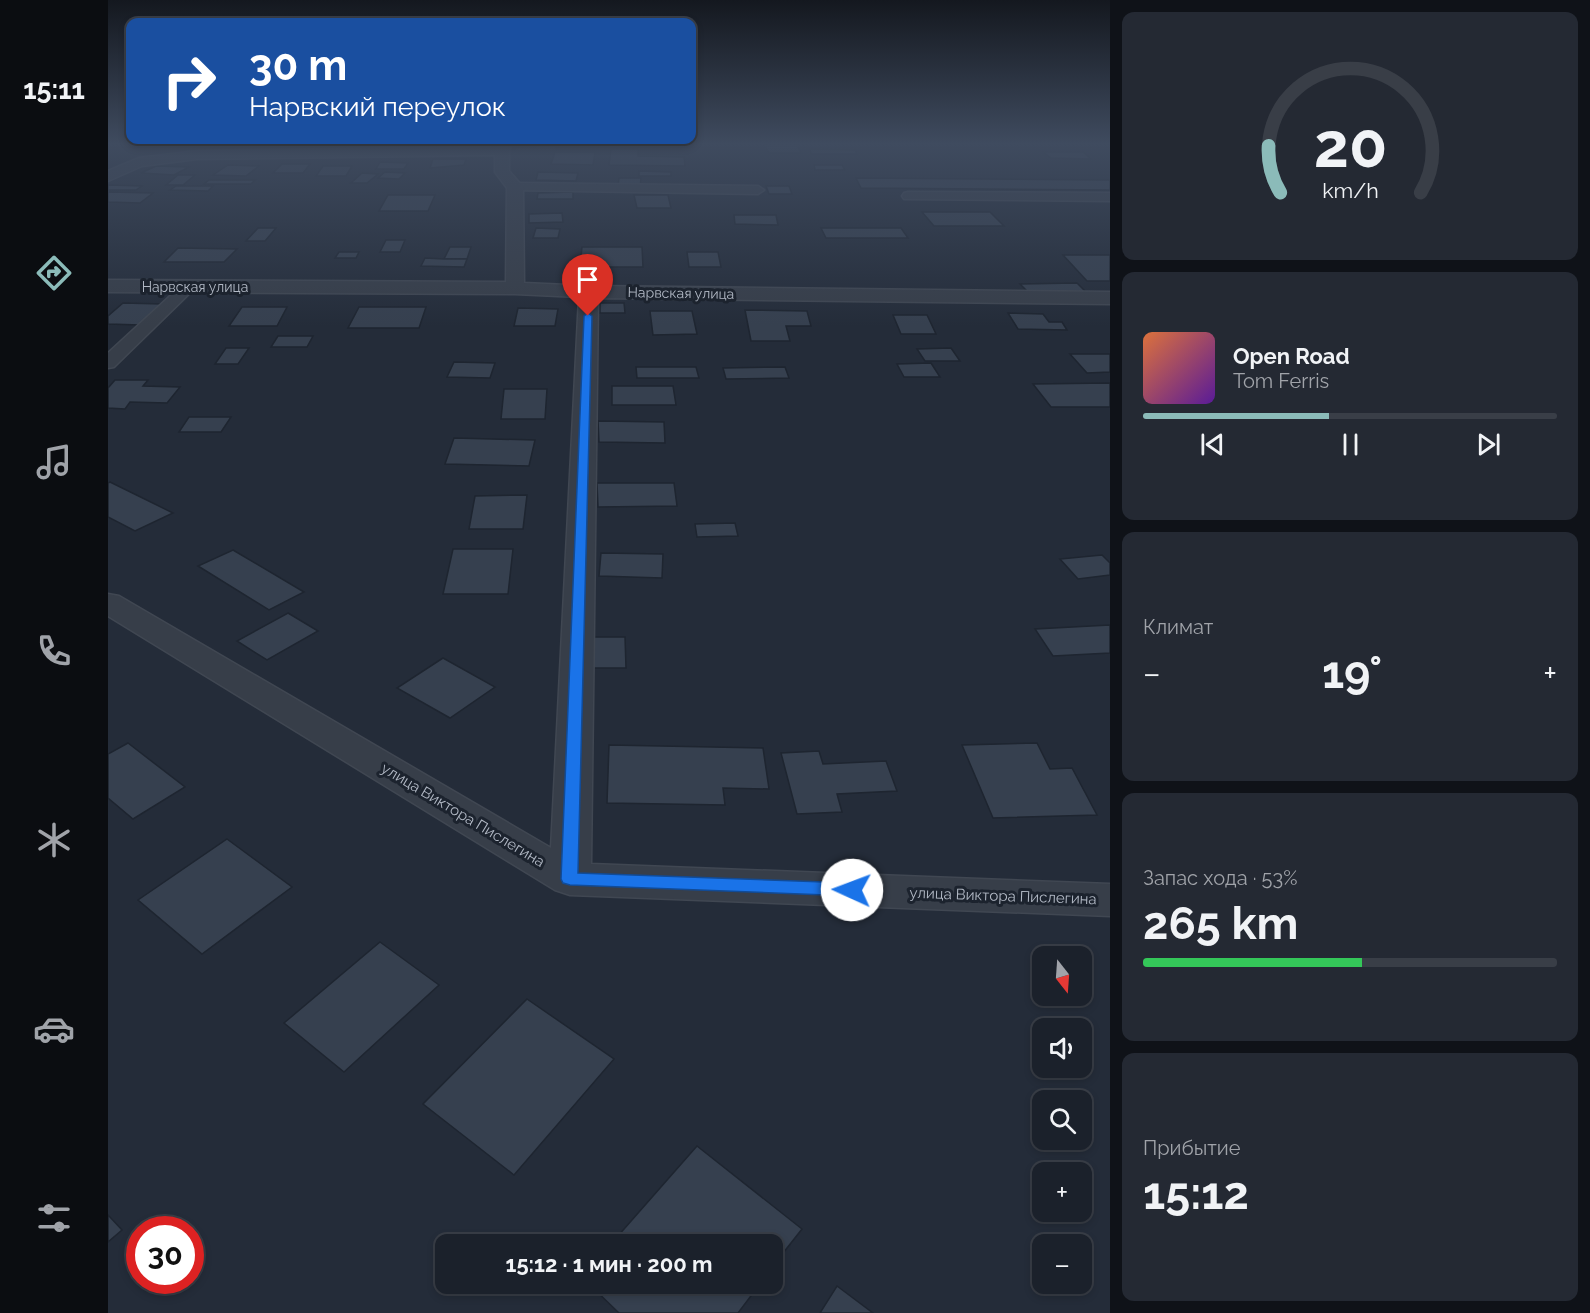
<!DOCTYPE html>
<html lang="ru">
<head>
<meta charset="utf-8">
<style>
	:root { --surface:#1b212b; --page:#242933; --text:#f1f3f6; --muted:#a0a3a9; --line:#393e47; --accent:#8bbbb9 }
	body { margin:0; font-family:Raleway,sans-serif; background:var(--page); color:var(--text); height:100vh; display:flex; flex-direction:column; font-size:22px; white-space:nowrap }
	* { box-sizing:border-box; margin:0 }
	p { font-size:20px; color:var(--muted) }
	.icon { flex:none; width:33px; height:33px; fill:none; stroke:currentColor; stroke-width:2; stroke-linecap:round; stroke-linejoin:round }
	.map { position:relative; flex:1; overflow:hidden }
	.side { display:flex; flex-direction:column; gap:12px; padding:12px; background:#0f1218; width:480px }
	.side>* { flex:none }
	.hud { position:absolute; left:18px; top:18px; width:570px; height:126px; border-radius:12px; box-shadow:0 3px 9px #0003,0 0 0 2px var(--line); background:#1a4fa0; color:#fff; overflow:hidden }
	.needle { width:39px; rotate:163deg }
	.fabs { position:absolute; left:924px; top:946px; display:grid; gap:12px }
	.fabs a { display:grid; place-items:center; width:60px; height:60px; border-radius:12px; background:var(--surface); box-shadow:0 3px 9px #0003,0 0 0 2px var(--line); font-size:30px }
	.speed { position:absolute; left:18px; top:1216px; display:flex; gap:12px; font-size:30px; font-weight:700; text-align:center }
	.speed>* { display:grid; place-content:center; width:78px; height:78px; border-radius:50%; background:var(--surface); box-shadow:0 3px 9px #0003,0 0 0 2px var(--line); line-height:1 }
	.speed .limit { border:9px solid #d22; background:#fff; color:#111 }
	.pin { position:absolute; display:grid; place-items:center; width:51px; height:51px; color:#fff; margin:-62px -26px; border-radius:50% 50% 50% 0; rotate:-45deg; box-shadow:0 0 6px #0007 }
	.pin .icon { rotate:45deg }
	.me { position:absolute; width:66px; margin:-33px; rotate:272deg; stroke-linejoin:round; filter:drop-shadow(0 0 4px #0008) }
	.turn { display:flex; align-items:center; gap:21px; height:126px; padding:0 24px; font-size:27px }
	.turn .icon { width:78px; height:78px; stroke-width:2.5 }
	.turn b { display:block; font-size:42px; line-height:51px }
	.big { font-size:45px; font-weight:700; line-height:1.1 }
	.side .widget { flex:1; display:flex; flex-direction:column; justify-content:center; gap:9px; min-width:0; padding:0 21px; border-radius:12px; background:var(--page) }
	.side .dial { align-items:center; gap:0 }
	.dial svg { height:156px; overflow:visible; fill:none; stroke:var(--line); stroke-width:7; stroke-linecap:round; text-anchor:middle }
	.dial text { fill:var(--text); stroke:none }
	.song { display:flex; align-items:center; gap:18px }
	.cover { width:72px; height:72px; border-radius:9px; background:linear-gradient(135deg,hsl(20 70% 55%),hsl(270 70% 35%)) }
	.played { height:6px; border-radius:3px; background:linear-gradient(90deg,var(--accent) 45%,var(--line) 45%) }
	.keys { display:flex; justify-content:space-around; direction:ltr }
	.heat { display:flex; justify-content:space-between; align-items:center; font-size:33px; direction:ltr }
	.charge { height:9px; border-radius:4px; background:linear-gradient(90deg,#34c759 53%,var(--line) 0) }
	.trip { position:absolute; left:327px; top:1234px; width:348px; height:60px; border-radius:12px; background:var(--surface); box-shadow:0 3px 9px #0003,0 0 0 2px var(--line); font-weight:700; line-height:60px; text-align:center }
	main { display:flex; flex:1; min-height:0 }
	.tabs { display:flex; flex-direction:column; width:108px; justify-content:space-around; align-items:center; background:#0b0d11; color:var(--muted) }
	.tabs .icon { width:42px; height:42px }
	.tabs .active { color:var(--accent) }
	.tabs b { font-size:27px; color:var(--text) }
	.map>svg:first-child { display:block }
	.building { fill:#36404f; stroke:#1e2530; stroke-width:1.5 }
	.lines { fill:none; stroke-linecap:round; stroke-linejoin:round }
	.lane-casing { stroke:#404752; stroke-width:3 }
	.street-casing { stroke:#404752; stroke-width:3 }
	.lane { fill:#373e49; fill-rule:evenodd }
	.street { fill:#373e49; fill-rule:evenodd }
	.route { fill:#1a73e8; stroke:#114b97; stroke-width:1.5 }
	.labels { text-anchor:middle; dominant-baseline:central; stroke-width:6; stroke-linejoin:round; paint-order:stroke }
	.far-street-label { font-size:14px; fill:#b2b9c5; stroke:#1c232e }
	.street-label { font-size:15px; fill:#b2b9c5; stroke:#1c232e }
</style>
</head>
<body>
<main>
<nav class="tabs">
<b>15:11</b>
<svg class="icon active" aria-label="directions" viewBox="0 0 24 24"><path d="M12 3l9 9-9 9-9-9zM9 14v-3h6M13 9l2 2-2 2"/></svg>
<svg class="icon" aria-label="music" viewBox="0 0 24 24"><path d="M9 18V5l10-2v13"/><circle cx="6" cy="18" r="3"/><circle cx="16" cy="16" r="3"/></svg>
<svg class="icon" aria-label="phone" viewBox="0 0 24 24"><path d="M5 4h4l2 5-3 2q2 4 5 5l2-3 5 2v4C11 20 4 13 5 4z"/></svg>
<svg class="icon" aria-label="climate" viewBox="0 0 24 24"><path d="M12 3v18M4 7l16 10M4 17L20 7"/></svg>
<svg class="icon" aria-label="car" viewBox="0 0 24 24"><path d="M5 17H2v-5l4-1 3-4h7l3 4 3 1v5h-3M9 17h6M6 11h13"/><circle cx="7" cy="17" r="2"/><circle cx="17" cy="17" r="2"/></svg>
<svg class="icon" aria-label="filters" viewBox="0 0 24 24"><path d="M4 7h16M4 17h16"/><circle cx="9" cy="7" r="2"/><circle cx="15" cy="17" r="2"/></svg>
</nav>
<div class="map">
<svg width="1002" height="1313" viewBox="0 0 1002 1313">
	<rect width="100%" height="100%" fill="#242c39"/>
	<g class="building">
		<polygon points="100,142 132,142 125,148 93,148"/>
		<polygon points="151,142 180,143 176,146 146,145"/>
		<polygon points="656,144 688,144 693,153 661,153"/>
		<polygon points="448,146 448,151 407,151 408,147"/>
		<polygon points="503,149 530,149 530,156 576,157 577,166 501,165"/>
		<polygon points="702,149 747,150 749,154 703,154"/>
		<polygon points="447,152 487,152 485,165 443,164"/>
		<polygon points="935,152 975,152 983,159 943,158"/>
		<polygon points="325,159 358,159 356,165 322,168"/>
		<polygon points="272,162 300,163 296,169 268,169"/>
		<polygon points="174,164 202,164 195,173 165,173"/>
		<polygon points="120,165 151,166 138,176 105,175"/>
		<polygon points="706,165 734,165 737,170 707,170"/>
		<polygon points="48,166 81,167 66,175 33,173"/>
		<polygon points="215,166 244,166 238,176 208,176"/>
		<polygon points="531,171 563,172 563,176 531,176"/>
		<polygon points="277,172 297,173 291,179 270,178"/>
		<polygon points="430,172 470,173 468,181 428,180"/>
		<polygon points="254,173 270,174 259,183 243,183"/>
		<polygon points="70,175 87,175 75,185 58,185"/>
		<polygon points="511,178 533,178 532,187 510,187"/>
		<polygon points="748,178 1002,180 1002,190 753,188"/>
		<polygon points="101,180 147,180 143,184 96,184"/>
		<polygon points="0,185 34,186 28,190 0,190"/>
		<polygon points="68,186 105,186 100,191 62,190"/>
		<polygon points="658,186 681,186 684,194 661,194"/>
		<polygon points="465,192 465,199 429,199 430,193"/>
		<polygon points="0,193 1,192 45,193 32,203 0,202"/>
		<polygon points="280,195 327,195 320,211 271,211"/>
		<polygon points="526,195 560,195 563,208 529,208"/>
		<polygon points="814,212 882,212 896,226 826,226"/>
		<polygon points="454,213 455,222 421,223 421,214"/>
		<polygon points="626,215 668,215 670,225 627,224"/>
		<polygon points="150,228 168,228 157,241 138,241"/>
		<polygon points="428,228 452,229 450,238 425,238"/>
		<polygon points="713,228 793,228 800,238 718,238"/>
		<polygon points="278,240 297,240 292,252 272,252"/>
		<polygon points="342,247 363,247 359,259 336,259"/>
		<polygon points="474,247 534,247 535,267 472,267"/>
		<polygon points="70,248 129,249 116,262 56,262"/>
		<polygon points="231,252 251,252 248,258 227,258"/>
		<polygon points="579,252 610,252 613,267 581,267"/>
		<polygon points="955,255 1002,255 1002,281 979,281"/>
		<polygon points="317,258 336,259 359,259 356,267 313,266"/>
		<polygon points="969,283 979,293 921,293 912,284"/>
		<polygon points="15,303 54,304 32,325 0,324 0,316"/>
		<polygon points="492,303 516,303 517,313 492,313"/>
		<polygon points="134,307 179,307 169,326 121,326"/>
		<polygon points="251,307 318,307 311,328 240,328"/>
		<polygon points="410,308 450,309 447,326 406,326"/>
		<polygon points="637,310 699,311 703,326 678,326 682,341 643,341"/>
		<polygon points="542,311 584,311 589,334 545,335"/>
		<polygon points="900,313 935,314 941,322 954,322 959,330 910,329"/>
		<polygon points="785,315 819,315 828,334 793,334"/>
		<polygon points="170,336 205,336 199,347 163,347"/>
		<polygon points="118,348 141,348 130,364 107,364"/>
		<polygon points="843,348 852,361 817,361 809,349"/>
		<polygon points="962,354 1002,354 1002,372 979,373"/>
		<polygon points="346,362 387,363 382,378 339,377"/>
		<polygon points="823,363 832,377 796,377 789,364"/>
		<polygon points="528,367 588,367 591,378 529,378"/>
		<polygon points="677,367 681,378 618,379 615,368"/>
		<polygon points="7,380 40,380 35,386 72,387 59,403 22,402 17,409 0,408 0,388"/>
		<polygon points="1002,383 1002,407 943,407 925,384"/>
		<polygon points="504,386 565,386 568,405 504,405"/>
		<polygon points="396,389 439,389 437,419 393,419"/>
		<polygon points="81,417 123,417 113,432 71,432"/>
		<polygon points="490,421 556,422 557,443 491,442"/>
		<polygon points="346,438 427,440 421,466 337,464"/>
		<polygon points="2,482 65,513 27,531 0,517 0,483"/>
		<polygon points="489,483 566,483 569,506 490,507"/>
		<polygon points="419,495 415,529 361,529 367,496"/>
		<polygon points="627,523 630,536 589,537 587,524"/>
		<polygon points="345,549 405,549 400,594 335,594"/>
		<polygon points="125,550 196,592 161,610 90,566"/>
		<polygon points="493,553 555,554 554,578 491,576"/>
		<polygon points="994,555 1002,563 1002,575 970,579 952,559"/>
		<polygon points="180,613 210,631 159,660 129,641"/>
		<polygon points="1002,625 1002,653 945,656 927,629"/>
		<polygon points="476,637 517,637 518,668 475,668"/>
		<polygon points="335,658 387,687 342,718 289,688"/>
		<polygon points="20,743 77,787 25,819 0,798 0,754"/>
		<polygon points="929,743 942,769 964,768 989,815 885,818 854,745"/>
		<polygon points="501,745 655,748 661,789 615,788 617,805 499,803"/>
		<polygon points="711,751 715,764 778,761 789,791 729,794 734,812 689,814 673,753"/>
		<polygon points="119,839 184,887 94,954 30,900"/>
		<polygon points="272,942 331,985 236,1072 176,1023"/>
		<polygon points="419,999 506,1059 406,1175 315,1104"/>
		<polygon points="589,1146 694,1229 664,1267 664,1245 502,1245"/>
		<polygon points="0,1215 14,1230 0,1242"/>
		<polygon points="481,1284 652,1284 630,1313 511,1313"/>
		<polygon points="729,1286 765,1313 712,1313"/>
	</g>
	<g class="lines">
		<defs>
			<g id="lane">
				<polygon points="379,142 390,142 400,151 398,153 390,153"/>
				<polygon points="407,183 650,186 656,190 650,194 403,190 401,187"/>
				<polygon points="800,192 1002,193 1002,201 796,199 794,196 796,193"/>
				<polygon points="80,282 85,284 88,287 85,290 6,367 0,368 0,353 75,284"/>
			</g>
			<polygon id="street" points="390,142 404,142 401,151 401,171 415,187 416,283 481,286 1002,292 1002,304 490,298 483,864 1002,884 1002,916 462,895 447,890 0,616 0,594 11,596 443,848 471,297 407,294 0,292 0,280 398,282 399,188 387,172 387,155 89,159 34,166 0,181 0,171 31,158 89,151 389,147"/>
		</defs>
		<use href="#lane" class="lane-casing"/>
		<use href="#street" class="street-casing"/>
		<use href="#lane" class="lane"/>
		<use href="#street" class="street"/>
	</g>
	<linearGradient id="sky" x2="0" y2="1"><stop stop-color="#14181f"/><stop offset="0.44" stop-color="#3f4b5f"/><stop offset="1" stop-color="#3f4b5f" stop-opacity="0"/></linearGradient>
	<rect width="1002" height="326" fill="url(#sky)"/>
	<polygon class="route" points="480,313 484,316 470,873 744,883 750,885 752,890 750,894 744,896 462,885 455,883 453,879 476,316"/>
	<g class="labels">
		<g class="far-street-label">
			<text x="87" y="287">Нарвская улица</text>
			<text transform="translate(573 293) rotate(1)">Нарвская улица</text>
		</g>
		<g class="street-label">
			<text transform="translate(355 815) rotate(31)">улица Виктора Пислегина</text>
			<text transform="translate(895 896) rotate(2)">улица Виктора Пислегина</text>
		</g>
	</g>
</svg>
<div class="fabs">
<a><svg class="needle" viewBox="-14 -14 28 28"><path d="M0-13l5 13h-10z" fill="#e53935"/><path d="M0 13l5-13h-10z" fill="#a0a3a9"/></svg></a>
<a><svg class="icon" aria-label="sound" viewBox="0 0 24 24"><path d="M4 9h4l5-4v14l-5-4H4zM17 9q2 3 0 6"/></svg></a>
<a><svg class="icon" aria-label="search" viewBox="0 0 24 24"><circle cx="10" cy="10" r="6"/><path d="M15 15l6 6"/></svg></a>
<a>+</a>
<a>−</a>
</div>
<div class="speed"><div class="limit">30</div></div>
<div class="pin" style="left:480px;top:316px;background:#d93025"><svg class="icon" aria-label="arrive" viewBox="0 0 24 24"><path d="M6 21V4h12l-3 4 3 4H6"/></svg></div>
<svg class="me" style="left:744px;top:890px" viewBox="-20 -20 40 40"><circle r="19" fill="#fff"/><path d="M0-13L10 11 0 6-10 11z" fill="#1a73e8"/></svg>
<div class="trip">15:12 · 1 мин · 200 m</div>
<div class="hud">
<div class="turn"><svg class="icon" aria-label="right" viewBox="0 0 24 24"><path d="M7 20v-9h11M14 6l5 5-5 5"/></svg><div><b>30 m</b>Нарвский переулок</div></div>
</div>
</div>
<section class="side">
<div class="widget dial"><svg viewBox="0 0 100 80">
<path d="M14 69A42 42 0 1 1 86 69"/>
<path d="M14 69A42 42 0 0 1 8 45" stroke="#8bbbb9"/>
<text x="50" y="56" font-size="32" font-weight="700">20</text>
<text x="50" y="72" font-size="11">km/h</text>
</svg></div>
<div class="widget">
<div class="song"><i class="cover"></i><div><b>Open Road</b><p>Tom Ferris</p></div></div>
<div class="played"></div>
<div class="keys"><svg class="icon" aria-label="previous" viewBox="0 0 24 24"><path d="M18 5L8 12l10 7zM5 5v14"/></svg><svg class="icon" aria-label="pause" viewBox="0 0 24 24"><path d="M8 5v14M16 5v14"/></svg><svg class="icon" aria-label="next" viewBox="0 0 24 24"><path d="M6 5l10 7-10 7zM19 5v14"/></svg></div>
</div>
<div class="widget"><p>Климат</p>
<div class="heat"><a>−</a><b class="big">19°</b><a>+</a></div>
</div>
<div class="widget"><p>Запас хода · 53%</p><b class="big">265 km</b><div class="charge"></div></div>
<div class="widget"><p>Прибытие</p><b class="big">15:12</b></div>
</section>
</main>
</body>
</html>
